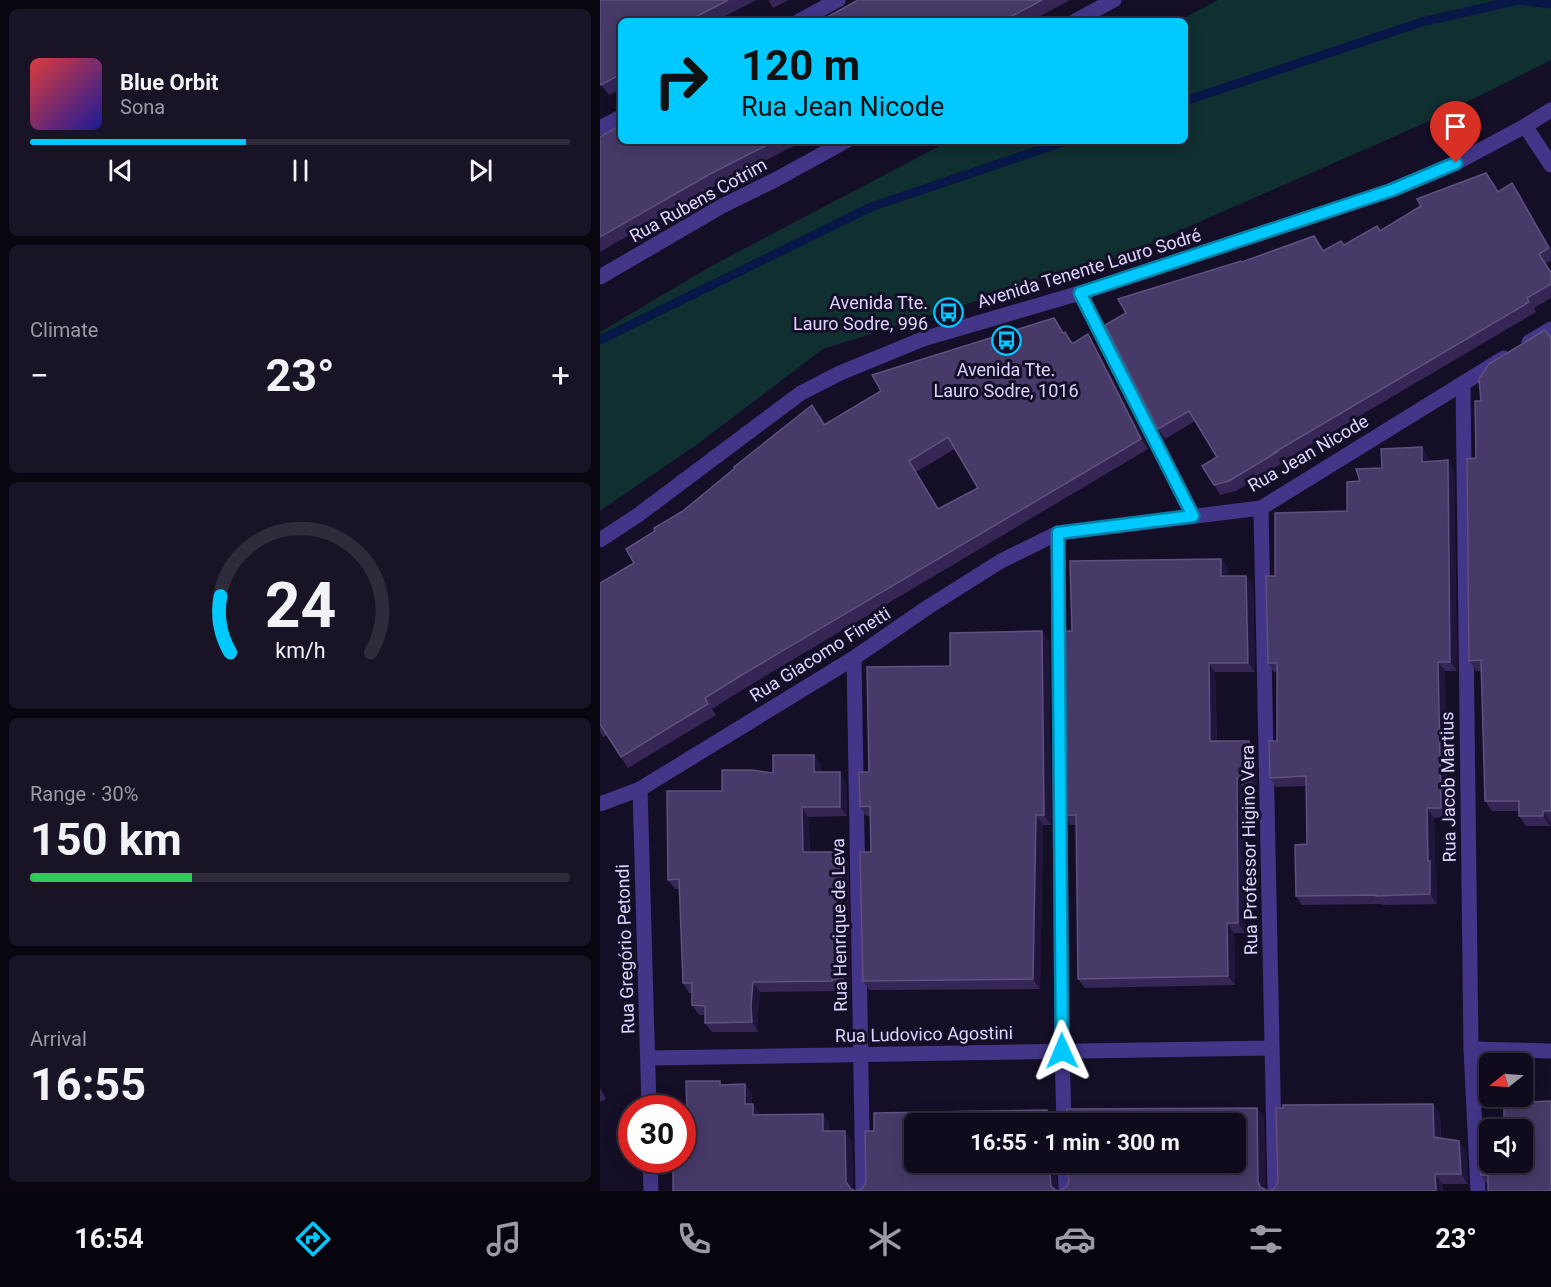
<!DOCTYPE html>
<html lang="en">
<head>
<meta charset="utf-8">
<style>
	:root { --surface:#100a1d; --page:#191326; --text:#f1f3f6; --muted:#9c9aa4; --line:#302b3b; --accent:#00c9ff }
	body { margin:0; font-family:Roboto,sans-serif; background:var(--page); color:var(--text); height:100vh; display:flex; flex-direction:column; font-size:22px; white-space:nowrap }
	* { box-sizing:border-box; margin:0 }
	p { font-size:20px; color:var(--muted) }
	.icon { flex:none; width:33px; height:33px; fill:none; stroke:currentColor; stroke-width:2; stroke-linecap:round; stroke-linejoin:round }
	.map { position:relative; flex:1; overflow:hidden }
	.details { display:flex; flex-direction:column; gap:9px; padding:9px; background:#090610; width:600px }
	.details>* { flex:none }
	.top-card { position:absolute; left:18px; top:18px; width:570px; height:126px; border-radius:9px; box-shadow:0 3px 15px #0003,0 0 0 2px var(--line); background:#00c9ff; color:#111; overflow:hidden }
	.needle { width:39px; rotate:253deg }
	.tools { position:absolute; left:879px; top:1053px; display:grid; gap:12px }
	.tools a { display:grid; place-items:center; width:54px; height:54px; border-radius:9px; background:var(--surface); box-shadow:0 3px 15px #0003,0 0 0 2px var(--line); font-size:30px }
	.speed { position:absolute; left:18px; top:1095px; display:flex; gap:12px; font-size:30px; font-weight:700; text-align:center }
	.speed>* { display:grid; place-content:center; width:78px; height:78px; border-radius:50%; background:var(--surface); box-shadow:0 3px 15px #0003,0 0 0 2px var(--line); line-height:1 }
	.speed .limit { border:9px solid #d22; background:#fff; color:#111 }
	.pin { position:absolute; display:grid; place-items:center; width:51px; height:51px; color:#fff; margin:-62px -26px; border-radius:50% 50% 50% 0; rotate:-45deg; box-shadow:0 0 6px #0007 }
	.pin .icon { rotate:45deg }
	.me { position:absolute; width:66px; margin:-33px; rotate:359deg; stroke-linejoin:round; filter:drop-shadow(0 0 4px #0008) }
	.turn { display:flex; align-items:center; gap:21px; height:126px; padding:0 24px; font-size:27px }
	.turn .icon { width:78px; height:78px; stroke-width:2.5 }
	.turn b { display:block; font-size:42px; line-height:51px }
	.big { font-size:45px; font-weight:700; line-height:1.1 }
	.details .card { flex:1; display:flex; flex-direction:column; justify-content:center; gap:9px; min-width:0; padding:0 21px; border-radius:9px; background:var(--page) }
	.details .dial { align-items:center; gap:0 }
	.dial svg { height:156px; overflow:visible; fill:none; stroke:var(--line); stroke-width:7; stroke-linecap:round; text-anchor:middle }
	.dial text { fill:var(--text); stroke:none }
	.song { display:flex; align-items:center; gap:18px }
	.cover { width:72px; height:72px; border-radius:9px; background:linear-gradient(135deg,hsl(0 70% 55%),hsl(240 70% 35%)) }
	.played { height:6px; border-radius:3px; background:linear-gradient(90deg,var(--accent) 40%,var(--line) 40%) }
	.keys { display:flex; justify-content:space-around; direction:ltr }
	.heat { display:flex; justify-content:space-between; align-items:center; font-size:33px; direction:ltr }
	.charge { height:9px; border-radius:4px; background:linear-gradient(90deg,#34c759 30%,var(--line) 0) }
	.trip { position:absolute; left:304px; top:1113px; width:342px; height:60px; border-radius:9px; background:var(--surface); box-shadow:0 3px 15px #0003,0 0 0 2px var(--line); font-weight:700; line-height:60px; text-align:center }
	.tab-bar { display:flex; height:96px; justify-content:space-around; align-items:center; background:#06040c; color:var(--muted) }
	.tab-bar .icon { width:42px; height:42px }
	.tab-bar .current { color:var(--accent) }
	.tab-bar b { font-size:27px; color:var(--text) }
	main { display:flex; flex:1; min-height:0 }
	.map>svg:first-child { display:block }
	.green { fill:#102f31 }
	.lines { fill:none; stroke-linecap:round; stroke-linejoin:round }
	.stream { stroke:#071747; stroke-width:9 }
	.minor { stroke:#433689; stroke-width:15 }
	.wall { fill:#352656; fill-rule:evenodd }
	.shaded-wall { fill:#20153b }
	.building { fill:#473968; stroke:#5f5180; stroke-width:1.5; fill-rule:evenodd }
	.route-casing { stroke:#0083a6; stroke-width:15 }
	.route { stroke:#00c9ff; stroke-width:10 }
	.labels { text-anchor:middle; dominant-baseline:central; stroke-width:6; stroke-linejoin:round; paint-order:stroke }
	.street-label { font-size:18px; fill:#ded4ff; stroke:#150e27 }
	.poi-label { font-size:18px; fill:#ded4ff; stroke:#150e27; text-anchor:end }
</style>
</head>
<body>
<main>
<section class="details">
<div class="card">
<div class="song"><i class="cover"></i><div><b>Blue Orbit</b><p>Sona</p></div></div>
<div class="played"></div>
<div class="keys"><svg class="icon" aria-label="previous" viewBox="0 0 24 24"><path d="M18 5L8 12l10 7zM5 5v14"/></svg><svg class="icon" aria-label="pause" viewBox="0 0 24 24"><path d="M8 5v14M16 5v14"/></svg><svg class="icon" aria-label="next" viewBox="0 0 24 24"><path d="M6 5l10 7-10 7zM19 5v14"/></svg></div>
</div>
<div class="card"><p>Climate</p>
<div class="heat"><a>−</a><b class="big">23°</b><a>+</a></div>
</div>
<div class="card dial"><svg viewBox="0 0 100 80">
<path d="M14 69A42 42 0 1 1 86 69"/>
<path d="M14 69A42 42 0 0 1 9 40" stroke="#00c9ff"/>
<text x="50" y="56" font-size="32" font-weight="700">24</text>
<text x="50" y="72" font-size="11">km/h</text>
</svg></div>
<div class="card"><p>Range · 30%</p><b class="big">150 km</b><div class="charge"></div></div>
<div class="card"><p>Arrival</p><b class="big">16:55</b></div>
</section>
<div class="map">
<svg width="951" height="1191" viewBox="0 0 951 1191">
	<rect width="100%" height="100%" fill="#150e27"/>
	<polygon class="green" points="618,0 951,0 951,60 825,123 524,255 223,349 99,443 0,511 0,332 113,265 349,141 585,141 585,21 578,21"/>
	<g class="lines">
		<g class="stream">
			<polyline points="585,101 822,22 917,0 951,4"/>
			<polyline points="0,340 271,207 466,141"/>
		</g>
		<g class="minor">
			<polyline points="199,21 238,0"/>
			<polyline points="475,21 514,0"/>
			<polyline points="925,126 951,165"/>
			<polyline points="0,128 21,117"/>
			<polyline points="0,277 122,206 175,180 246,141"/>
			<polyline points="480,293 593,516"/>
			<polyline points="929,342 951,329"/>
			<polyline points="863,383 871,1049 878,1191"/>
			<polyline points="661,508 675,1191"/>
			<polyline points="458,533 462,1051 464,1124"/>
			<polyline points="0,540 38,515 201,393 240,373 323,339 480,293 792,190 856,163 925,126 951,110"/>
			<polyline points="254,658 263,1191"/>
			<polyline points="40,789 49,1108"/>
			<polyline points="0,804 40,789 254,658 328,607 401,561 458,533 661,508 904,358"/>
			<polyline points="871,1049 951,1051"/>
			<polyline points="48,1058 672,1048"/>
			<polyline points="50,1160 51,1191"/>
			<polyline points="465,1162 466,1191"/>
		</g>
	</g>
	<g class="wall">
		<polygon points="0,0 156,0 116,21 21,21 21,89 9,95 1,85 0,86"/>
		<polygon points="168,0 189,0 173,8"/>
		<polygon points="258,0 470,0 431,21 220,21"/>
		<polygon points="0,137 21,141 204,141 117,185 0,252"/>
		<polygon points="893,183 898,192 912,183 919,193 951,249 951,261 946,263 951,271 951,298 934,308 936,312 683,461 684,462 636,491 620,495 614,485 617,457 595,421 565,439 558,429 642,262 714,236 724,251 744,245 780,231"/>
		<path d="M463,333L473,343L495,345L548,449L147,687L112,709L116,715L28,768L7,735L3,737L0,732V583L34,563L55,531L220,415L225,424ZM355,449L378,488L339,509L316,472Z"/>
		<polygon points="951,337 951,821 950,826 926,826 919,816 919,811 892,811 885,801 881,671 876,671 869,661 876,458 881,401"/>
		<polygon points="822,447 828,457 828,461 854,470 857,671 845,671 848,817 834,818 835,868 836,870 837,904 783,905 782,904 702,905 696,896 707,844 706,786 676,787 670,778 677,741 677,672 674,672 668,663 675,576 747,511 760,481 782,468"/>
		<polygon points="621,559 628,568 628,576 646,576 653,586 655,672 615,672 617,741 656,751 657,788 643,788 645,933 634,933 635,985 485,988 478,979 476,825 470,825 463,815 472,631"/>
		<polygon points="449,641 451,825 443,825 440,989 269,990 263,981 271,852 270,816 266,816 260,807 269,772 350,666"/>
		<polygon points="214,755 221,765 221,772 246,782 247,816 208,817 210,852 241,852 248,862 250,990 239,989 239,991 160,992 158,1015 158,1032 112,1032 105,1023 105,1015 99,1015 92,1005 92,993 89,993 83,983 80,889 75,889 68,880 122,791 173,773"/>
		<polygon points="123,1085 152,1094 152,1104 160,1113 160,1115 223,1114 229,1123 229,1131 252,1141 253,1190 256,1191 262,1189 266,1182 274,1131 454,1119 455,1123 315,1162 455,1162 457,1190 460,1191 664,1118 665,1189 668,1191 674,1189 833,1104 840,1114 841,1138 859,1141 866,1151 868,1184 842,1184 843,1191 73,1191 88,1149"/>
		<polygon points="0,1088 6,1099 0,1102"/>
		<polygon points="890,1162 888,1184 887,1184 881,1175"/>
	</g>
	<g class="shaded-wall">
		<polygon points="912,183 919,193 951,249 951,251"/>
		<polygon points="488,334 495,345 548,449 541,439"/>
		<polygon points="822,447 828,457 828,471 822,462"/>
		<polygon points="848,460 854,470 857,671 850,662"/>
		<polygon points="309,461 316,472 346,520 338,509"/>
		<polygon points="621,559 628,568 628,586 621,576"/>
		<polygon points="646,576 653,586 655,672 648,663"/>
		<polygon points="442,631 449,641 451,825 444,815"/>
		<polygon points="838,662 845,671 848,817 841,808"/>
		<polygon points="609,663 615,672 617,750 610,741"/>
		<polygon points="649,741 656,751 657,788 650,778"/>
		<polygon points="214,755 221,765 221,782 214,772"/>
		<polygon points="240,772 246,782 247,816 240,807"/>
		<polygon points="637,778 643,788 645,933 638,923"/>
		<polygon points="202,807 208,817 210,862 203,852"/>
		<polygon points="827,808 834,818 835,868 836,870 837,904 830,894 828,861"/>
		<polygon points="943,811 950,821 950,826 943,816"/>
		<polygon points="436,815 443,825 440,989 433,979"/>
		<polygon points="241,852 248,862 250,990 243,980"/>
		<polygon points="627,923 634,933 635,985 628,976"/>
		<polygon points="153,982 160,992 158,1015 158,1032 152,1022 151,1005"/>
		<polygon points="145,1084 152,1094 152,1114 145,1104"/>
		<polygon points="153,1104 160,1113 160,1125 153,1115"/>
		<polygon points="833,1104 840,1114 841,1147 834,1137"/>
		<polygon points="657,1108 664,1118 665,1191 660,1187 658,1181"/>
		<polygon points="447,1110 454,1119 455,1124 449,1120"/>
		<polygon points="223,1114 229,1123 230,1140 223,1131"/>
		<polygon points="245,1131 252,1141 253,1191 252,1191 246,1182"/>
		<polygon points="859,1141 866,1151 868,1184 861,1174"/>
		<polygon points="449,1162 455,1162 457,1191 454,1191 451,1186"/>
		<polygon points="835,1174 842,1184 843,1191 836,1191"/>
	</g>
	<g class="building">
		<polygon points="0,0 128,0 88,21 21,21 21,74 1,85 0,82"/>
		<polygon points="258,0 442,0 403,21 220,21"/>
		<polygon points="21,125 21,141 175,141 110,174 0,237 0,137"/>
		<polygon points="886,173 898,192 912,183 949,248 939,254 951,273 951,284 927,298 929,302 675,452 677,452 629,481 614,485 602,466 617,457 589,411 558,429 505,325 526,313 518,299 641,261 642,262 714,236 723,251 741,241 744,245 777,226 780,231 821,206 817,199"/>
		<path d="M454,318L463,333L465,332L472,344L488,334L541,439L140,676L105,698L108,704L21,757L0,724V583L34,563L26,549L55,531L54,528L83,511L135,468L134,467L212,405L224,425L281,391L272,375ZM348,437L378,488L338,509L309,461Z"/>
		<polygon points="945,330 951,338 951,811 943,811 943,816 919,816 919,801 885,801 881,660 869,661 867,459 876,458 875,401 881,401 879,379 889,364"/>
		<polygon points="822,447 822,462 848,460 850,662 838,662 841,808 827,808 828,861 830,861 830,894 776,896 776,895 696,896 695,845 707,844 706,776 670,778 669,741 677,741 677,663 668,663 666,576 675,576 675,513 747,511 747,482 760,481 756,469 782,468 781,449"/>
		<polygon points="621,559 621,576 646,576 648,663 609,663 610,741 649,741 650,778 637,778 638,923 627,923 628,976 478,979 476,815 463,815 462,631 472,631 470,561"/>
		<polygon points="442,631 444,815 436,815 433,979 263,981 260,852 271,852 270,806 260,807 259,772 269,772 267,667 350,666 350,633"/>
		<polygon points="173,755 214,755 214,772 240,772 240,807 202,807 203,852 241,852 243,980 232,980 232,981 153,982 151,1005 152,1022 105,1023 105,1006 92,1005 92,983 83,983 79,879 68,880 67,791 122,791 122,770 152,770 173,773"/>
		<polygon points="86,1081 120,1081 120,1085 145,1084 145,1104 153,1104 153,1115 223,1114 223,1131 245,1131 246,1182 251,1189 256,1191 262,1189 266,1182 265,1131 274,1131 274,1113 447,1110 449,1120 456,1124 315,1124 315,1162 449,1162 451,1186 455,1190 460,1191 467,1186 469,1181 468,1162 636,1162 636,1124 458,1124 462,1123 465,1119 467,1109 657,1108 658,1181 660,1187 668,1191 674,1189 678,1182 676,1108 683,1108 683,1105 833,1104 834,1137 859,1141 861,1174 835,1174 836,1191 73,1191 73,1160 82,1160 82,1150 88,1149"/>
		<polygon points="951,1101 951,1191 888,1191 888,1175 881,1175 879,1144 888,1145 888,1139 890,1139 890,1162 922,1162 922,1130 904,1130 904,1103"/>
	</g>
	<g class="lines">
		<defs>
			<polyline id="route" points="462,1051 458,533 593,516 480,293 792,190 856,163"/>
		</defs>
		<use href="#route" class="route-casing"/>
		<use href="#route" class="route"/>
	</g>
	<defs>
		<symbol id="bus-ring" viewBox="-11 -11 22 22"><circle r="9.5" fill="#150e27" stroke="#00c9ff" stroke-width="1.5"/><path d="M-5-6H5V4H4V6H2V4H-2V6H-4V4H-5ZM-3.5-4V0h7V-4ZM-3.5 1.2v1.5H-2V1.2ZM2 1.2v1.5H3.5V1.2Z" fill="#00c9ff"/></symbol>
	</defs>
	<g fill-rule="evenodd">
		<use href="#bus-ring" x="332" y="296" width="33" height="33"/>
		<use href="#bus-ring" x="390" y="324" width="33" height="33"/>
	</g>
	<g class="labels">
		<g class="street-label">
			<text transform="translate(98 200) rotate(-29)">Rua Rubens Cotrim</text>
			<text transform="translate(489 268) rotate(-17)">Avenida Tenente Lauro Sodré</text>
			<text transform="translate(708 453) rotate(-30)">Rua Jean Nicode</text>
			<text transform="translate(220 654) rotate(-32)">Rua Giacomo Finetti</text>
			<text transform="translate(848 787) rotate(-91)">Rua Jacob Martius</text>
			<text transform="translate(649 850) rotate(-91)">Rua Professor Higino Vera</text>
			<text transform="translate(239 925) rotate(-91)">Rua Henrique de Leva</text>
			<text transform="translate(25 949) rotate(-92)">Rua Gregório Petondi</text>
			<text transform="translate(324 1034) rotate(-1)">Rua Ludovico Agostini</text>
		</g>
		<g class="poi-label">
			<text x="328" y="302">Avenida Tte.<tspan x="328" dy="21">Lauro Sodre, 996</tspan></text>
			<text x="406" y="369" text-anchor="middle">Avenida Tte.<tspan x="406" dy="21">Lauro Sodre, 1016</tspan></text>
		</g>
	</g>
</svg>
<div class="tools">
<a><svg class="needle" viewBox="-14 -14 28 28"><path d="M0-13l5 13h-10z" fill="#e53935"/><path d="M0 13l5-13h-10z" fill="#9c9aa4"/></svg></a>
<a><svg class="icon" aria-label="sound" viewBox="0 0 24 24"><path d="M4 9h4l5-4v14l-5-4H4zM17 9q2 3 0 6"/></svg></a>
</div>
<div class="speed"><div class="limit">30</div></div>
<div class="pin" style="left:856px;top:163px;background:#d93025"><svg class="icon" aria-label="arrive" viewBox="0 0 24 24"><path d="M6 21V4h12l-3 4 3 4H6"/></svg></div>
<svg class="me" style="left:462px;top:1051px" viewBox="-20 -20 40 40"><path d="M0-17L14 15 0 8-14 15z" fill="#00c9ff" stroke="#fff" stroke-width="4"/></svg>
<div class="trip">16:55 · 1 min · 300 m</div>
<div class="top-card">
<div class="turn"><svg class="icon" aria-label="right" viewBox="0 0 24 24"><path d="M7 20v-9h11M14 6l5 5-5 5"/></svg><div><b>120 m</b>Rua Jean Nicode</div></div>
</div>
</div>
</main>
<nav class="tab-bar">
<b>16:54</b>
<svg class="icon current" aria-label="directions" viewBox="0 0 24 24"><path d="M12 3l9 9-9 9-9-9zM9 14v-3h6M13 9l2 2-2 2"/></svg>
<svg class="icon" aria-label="music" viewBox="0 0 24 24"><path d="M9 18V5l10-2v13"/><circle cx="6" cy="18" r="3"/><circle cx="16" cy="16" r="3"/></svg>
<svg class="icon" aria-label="phone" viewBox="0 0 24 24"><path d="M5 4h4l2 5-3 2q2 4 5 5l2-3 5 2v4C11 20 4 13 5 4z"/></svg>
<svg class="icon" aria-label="climate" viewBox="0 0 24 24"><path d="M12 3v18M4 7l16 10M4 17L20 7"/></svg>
<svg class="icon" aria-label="car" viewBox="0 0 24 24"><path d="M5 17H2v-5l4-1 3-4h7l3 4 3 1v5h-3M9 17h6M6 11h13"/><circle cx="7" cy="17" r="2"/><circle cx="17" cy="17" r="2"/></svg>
<svg class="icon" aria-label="filters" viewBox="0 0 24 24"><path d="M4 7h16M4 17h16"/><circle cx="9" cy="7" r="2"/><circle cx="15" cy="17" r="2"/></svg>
<b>23°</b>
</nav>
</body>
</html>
